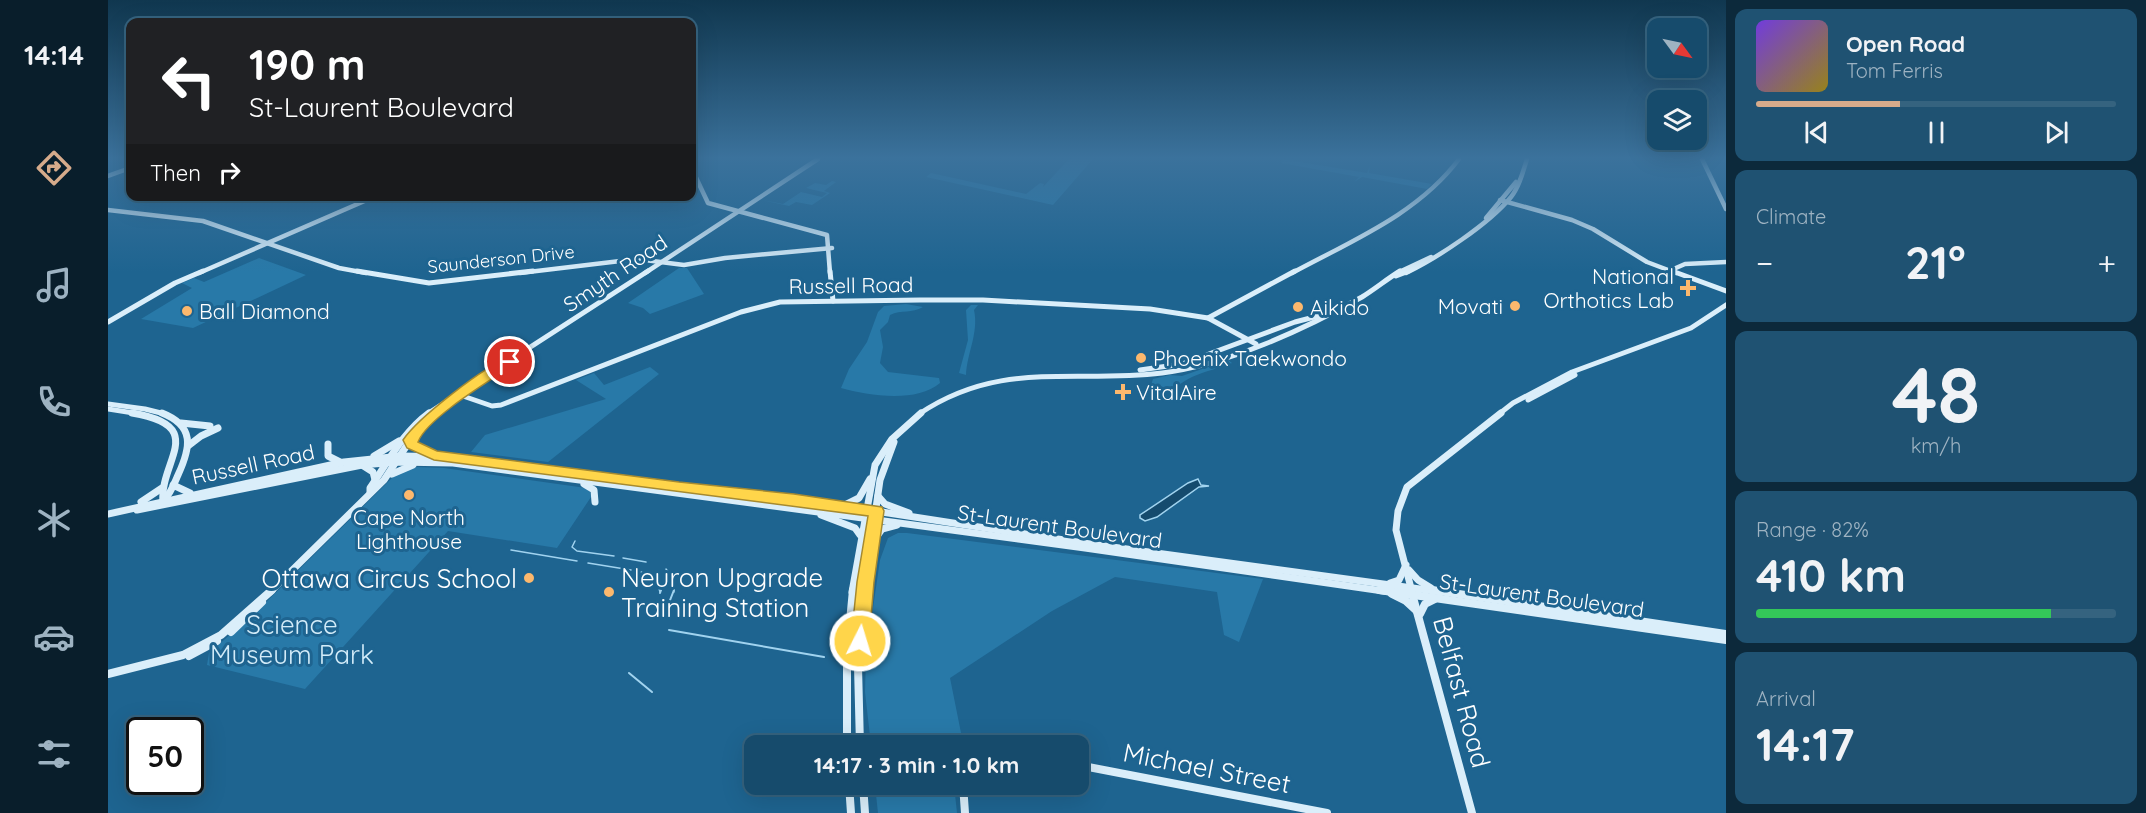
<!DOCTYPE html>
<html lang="en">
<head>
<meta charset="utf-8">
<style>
	:root { --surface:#164b6c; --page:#1f5272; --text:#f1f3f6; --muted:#9eb3c2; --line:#35637f; --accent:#d6ab8b }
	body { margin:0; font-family:Quicksand,sans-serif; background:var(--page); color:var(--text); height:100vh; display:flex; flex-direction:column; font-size:22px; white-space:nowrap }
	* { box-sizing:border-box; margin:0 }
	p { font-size:20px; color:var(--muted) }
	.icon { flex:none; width:33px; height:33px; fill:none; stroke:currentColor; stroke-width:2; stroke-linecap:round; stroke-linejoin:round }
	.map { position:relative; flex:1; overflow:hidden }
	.details { display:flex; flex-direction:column; gap:9px; padding:9px; background:#0c293b; width:420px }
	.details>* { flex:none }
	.top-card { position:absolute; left:18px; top:18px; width:570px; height:183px; border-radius:12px; box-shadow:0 6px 24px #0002,0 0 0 2px var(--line); background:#202124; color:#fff; overflow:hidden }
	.needle { width:39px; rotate:123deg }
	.fabs { position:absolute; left:1539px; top:18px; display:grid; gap:12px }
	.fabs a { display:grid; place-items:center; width:60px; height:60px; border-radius:12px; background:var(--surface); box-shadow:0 6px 24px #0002,0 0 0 2px var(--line); font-size:30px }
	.speed { position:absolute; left:18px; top:717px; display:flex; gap:12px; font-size:30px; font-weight:700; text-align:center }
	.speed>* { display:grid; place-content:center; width:78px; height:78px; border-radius:50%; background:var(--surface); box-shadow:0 6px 24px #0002,0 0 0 2px var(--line); line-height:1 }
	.speed .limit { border:3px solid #111; border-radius:9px; background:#fff; color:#111 }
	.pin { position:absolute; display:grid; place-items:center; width:51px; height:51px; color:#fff; margin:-26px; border:3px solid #fff; border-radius:50%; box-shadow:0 2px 6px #0007 }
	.me { position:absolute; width:66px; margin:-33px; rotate:5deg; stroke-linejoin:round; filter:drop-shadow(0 0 4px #0008) }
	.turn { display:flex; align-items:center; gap:21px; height:126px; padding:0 24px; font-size:27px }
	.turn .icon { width:78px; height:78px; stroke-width:2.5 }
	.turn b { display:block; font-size:42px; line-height:51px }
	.then { display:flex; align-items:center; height:57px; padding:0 24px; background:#0003; gap:12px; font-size:22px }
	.big { font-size:45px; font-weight:700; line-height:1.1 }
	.details .tile { flex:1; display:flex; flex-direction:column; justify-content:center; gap:9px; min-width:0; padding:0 21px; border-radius:12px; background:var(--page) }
	.details .dial { align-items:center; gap:0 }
	.dial b { font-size:78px; line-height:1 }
	.song { display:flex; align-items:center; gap:18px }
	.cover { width:72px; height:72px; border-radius:9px; background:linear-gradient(135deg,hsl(260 70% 55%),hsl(50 70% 35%)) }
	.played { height:6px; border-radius:3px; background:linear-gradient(90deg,var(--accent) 40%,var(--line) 40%) }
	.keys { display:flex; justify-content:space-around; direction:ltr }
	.heat { display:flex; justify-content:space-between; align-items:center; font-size:33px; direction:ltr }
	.charge { height:9px; border-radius:4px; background:linear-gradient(90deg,#34c759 82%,var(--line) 0) }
	.trip { position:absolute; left:636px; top:735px; width:345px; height:60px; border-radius:12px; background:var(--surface); box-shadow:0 6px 24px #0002,0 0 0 2px var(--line); font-weight:700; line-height:60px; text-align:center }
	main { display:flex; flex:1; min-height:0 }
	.tabs { display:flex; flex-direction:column; width:108px; justify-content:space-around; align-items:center; background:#091e2b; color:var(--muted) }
	.tabs .icon { width:42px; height:42px }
	.tabs .selected { color:var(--accent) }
	.tabs b { font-size:27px; color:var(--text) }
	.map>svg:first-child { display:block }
	.green { fill:#2879a8 }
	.water { fill:#154b6e; stroke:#a1d3ef; stroke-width:1.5 }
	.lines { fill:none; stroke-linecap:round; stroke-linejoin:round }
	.stream-far1 { stroke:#a1d3ef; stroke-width:1.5 }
	.stream { stroke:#a1d3ef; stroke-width:2 }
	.secondary-far3 { stroke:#daeefa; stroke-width:4.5 }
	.secondary-far2 { stroke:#daeefa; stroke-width:5 }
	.secondary-far1 { stroke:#daeefa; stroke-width:7 }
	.secondary { stroke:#daeefa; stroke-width:8 }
	.route { fill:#ffd54a; stroke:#a68a30; stroke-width:1.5 }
	.poi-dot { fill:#fcb86d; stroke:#1e6490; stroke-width:2 }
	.labels { text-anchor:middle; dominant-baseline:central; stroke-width:6; stroke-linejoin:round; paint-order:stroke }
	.far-street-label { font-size:18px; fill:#fff; stroke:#1e6490 }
	.street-label { font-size:21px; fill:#fff; stroke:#1e6490 }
	.poi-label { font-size:21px; fill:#fff; stroke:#1e6490; text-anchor:start }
	.near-poi-label { font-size:26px; fill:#fff; stroke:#1e6490; text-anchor:start }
	.near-park-label { font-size:26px; fill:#d3ecf9; stroke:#1e6490 }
	.near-street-label { font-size:26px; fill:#fff; stroke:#1e6490 }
</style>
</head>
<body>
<main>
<nav class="tabs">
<b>14:14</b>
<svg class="icon selected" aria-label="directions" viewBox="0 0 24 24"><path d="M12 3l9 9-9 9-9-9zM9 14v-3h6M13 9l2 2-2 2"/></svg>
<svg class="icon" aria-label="music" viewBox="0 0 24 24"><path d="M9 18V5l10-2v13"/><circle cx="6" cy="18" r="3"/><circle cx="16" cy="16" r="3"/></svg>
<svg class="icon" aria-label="phone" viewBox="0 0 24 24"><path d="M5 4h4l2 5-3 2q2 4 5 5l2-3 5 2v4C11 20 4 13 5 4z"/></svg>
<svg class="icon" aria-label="climate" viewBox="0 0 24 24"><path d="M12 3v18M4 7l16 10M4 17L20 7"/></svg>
<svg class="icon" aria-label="car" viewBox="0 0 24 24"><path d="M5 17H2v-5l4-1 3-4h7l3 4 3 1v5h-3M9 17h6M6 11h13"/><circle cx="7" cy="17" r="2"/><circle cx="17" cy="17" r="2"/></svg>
<svg class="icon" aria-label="filters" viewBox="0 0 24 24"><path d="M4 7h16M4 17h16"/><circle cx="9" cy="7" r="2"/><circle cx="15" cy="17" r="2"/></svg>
</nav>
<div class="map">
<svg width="1618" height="813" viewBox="0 0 1618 813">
	<rect width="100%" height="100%" fill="#1e6490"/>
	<g class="green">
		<polygon points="961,159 985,159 945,205 818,177 823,173 918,194 932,183 936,184 935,187"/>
		<polygon points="1174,159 1259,173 1262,166 1261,173 1324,184 1319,189 1254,177 1246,182 1251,177 1173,163"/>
		<polygon points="724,181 728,182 716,191 722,193 704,205 688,202 681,206 654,200 675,204 693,192 714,197 719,193 698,188 707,183 718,185"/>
		<polygon points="151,258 198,275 85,328 33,319 84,288 74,283 86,278 96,282"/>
		<polygon points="571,268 579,268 596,294 542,314 535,308 520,303"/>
		<path d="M798,304L815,307C804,314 793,309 782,315L780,322L772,330L775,347L772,363L780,372L831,378L832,383C809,403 761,396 733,388L741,369L759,342L770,312L776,306Z"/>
		<path d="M863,305H870L866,310C871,333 859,353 858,375L851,373L860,340L858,310Z"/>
		<path d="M1120,360L1124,363C1112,368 1097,371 1084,377C1073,382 1062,394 1050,392L1043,385L1045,379L1062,375L1074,376Z"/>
		<polygon points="542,367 551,374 440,462 363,452 377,435 498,399 468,380 486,373 496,385"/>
		<polygon points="309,467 336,468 478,488 482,491 483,497 449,548 340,531 197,689 99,665 101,653 147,613 286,476 298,469"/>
		<polygon points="790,533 799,533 1155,579 1131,642 1116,635 1109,592 1007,577 944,611 842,678 854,738 844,745 763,745 757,692 758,656 772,560 780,538"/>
		<polygon points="767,785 846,785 849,813 770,813"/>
	</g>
	<polygon class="water" points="1090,479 1093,485 1101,486 1091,487 1049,517 1037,521 1032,518 1032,515 1080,483"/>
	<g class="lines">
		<g class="stream-far1">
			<polyline points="467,541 464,547 469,551 506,556"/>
			<polyline points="403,550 469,561"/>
			<polyline points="515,558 538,562"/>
			<polyline points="480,563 523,570"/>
			<polyline points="558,569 565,579 566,592"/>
			<polyline points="533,572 548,578 552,592"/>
		</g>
		<g class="stream">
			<polyline points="552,593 553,590"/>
			<polyline points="557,613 566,590"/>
			<polyline points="561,630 716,657"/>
			<polyline points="521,673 544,692"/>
		</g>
		<g class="secondary-far3">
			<polyline points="1594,159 1618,209"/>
			<polyline points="584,169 600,203 719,235 722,273"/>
			<polyline points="0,176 22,168"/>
			<polyline points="1392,200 1464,220 1485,229 1539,262 1568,273"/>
			<polyline points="0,210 95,221 231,268 258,273"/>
			<polyline points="1378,218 1408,182"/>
			<polyline points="1561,271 1577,264 1618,262"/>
			<polyline points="91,273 268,196"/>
			<polyline points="412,273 529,259 576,265 617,258 724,248"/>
			<polyline points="537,273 710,159"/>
			<path d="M1184,273C1243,241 1310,214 1351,159"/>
			<polyline points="1289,273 1323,257"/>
			<path d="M1298,273C1329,258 1381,224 1403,197C1411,187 1415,172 1419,159"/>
		</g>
		<g class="secondary-far2">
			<polyline points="249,271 321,283 425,271"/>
			<polyline points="722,271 725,301"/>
			<polyline points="1564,271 1618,291"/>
			<polyline points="1288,276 1301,271"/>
			<polyline points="1100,318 1187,271"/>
			<polyline points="0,322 67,283 95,271"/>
			<polyline points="1032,370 1074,364 1187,322 1214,315"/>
			<polyline points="352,395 384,406 393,405 633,312 672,302 812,300 875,300 1042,309 1100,318 1148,344"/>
			<polyline points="1420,400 1467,375"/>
			<polyline points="0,404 37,409 57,414"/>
			<polyline points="0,409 32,414"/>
			<polyline points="319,414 540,271"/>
			<polyline points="328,414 344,401"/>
			<path d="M811,414C893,359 964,384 1054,373C1119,365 1197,329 1254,297C1267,289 1279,279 1292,271"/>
			<polyline points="1391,414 1405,403 1464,372 1583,328 1618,305"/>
		</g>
		<g class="secondary-far1">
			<path d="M24,413C102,426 51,461 55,502"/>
			<path d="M54,413C87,426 83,447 70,475C66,484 63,493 56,500"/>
			<polyline points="73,423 102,426"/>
			<polyline points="302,440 309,448 323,454"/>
			<polyline points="220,444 220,456 232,462"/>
			<polyline points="80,446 93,436 110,428"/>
			<polyline points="266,456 291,441"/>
			<polyline points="254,465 265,472 267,480"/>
			<polyline points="284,474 305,465"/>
			<polyline points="476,484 486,490 487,502"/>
			<polyline points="65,485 82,493"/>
			<path d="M262,492V488C280,462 295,432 321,413"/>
			<polyline points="770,496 777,504 801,513"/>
			<polyline points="33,502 54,488"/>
			<polyline points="737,505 751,498 762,479"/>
			<polyline points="29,510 254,465 289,462 345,463 977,548 1282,592"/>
			<polyline points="0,514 236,462 293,456 348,457 504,479 735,506 982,544 1334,592"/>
			<polyline points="713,515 747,528 752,535"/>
			<polyline points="763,545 774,529 789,525"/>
			<polyline points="1301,570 1310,580 1323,588"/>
			<polyline points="1282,583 1291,580 1298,565"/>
			<polyline points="162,592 276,480 305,436 330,413"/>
			<polyline points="744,592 767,465 784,439 813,413"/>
			<polyline points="756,592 772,480 786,442"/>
			<polyline points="1304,592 1288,530 1290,511 1299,487 1393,413"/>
		</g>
		<g class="secondary">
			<polyline points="1271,590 1618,640"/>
			<polyline points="1303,590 1364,813"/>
			<polyline points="1324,590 1618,634"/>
			<polyline points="1284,594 1298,601 1310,612"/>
			<polyline points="1312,614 1317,604 1327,599"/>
			<polyline points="123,632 154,602"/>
			<polyline points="81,656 109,641"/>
			<polyline points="0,674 75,655 113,635 164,590"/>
			<polyline points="739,746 739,653 745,590"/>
			<polyline points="752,746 750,666 756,590"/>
			<polyline points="970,765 1219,813"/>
			<polyline points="741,784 743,813"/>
			<polyline points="755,784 757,813"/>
			<polyline points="855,784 857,813"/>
		</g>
	</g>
	<linearGradient id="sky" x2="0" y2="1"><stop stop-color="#10374f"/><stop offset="0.58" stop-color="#3b729c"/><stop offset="1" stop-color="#3b729c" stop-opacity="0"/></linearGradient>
	<rect width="1618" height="272" fill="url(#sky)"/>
	<path class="route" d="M402,358L408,362L407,364C383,380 319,418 310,442L329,451L571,482L686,494L774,507L776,511L766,582L761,641L758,647L752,649L745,647L743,641L749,582L760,516L326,460L299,448L295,440C309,419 378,364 402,358Z"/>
	<g class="poi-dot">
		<path d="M1577 279h6v6h6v6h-6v6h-6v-6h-6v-6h6z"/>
		<circle cx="1407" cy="306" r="6"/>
		<circle cx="1190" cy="307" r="6"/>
		<circle cx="79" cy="311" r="6"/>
		<circle cx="1033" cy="358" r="6"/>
		<path d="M1012 383h6v6h6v6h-6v6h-6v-6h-6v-6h6z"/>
		<circle cx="301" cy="495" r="6"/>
		<circle cx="421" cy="578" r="6"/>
		<circle cx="501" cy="592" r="6"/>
	</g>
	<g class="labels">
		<g class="far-street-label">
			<text transform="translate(393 259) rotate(-6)">Saunderson Drive</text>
		</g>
		<g class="street-label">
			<text transform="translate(507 273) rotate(-34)">Smyth Road</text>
			<text transform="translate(743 285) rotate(-1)">Russell Road</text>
			<text transform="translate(145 464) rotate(-12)">Russell Road</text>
			<text transform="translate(952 526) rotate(8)">St-Laurent Boulevard</text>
			<text transform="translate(1434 595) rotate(8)">St-Laurent Boulevard</text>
		</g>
		<g class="poi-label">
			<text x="1566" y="276" text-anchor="end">National<tspan x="1566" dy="24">Orthotics Lab</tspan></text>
			<text x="1395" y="306" text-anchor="end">Movati</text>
			<text x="1202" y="307">Aikido</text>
			<text x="91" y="311">Ball Diamond</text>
			<text x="1045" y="358">Phoenix Taekwondo</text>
			<text x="1028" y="392">VitalAire</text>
			<text x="301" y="517" text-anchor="middle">Cape North<tspan x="301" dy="24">Lighthouse</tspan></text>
		</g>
		<g class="near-poi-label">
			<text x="513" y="577">Neuron Upgrade<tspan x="513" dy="30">Training Station</tspan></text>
			<text x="409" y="578" text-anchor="end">Ottawa Circus School</text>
		</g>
		<g class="near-park-label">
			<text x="184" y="624">Science<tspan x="184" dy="30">Museum Park</tspan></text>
		</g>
		<g class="near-street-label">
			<text transform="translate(1354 692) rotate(75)">Belfast Road</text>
			<text transform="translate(1099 768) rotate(11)">Michael Street</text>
		</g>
	</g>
</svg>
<div class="fabs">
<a><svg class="needle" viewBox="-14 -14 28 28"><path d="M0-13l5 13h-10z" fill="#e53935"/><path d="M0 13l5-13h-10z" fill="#9eb3c2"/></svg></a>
<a><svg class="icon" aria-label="layers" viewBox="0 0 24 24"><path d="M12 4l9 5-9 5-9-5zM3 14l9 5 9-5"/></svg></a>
</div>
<div class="speed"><div class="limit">50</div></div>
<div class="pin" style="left:402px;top:362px;background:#d93025"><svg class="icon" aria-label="arrive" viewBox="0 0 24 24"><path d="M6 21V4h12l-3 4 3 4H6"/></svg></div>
<svg class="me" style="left:752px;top:641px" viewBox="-20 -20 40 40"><circle r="17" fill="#ffd54a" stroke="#fff" stroke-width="3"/><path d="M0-11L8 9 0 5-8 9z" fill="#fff"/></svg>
<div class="trip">14:17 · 3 min · 1.0 km</div>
<div class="top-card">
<div class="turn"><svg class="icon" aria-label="left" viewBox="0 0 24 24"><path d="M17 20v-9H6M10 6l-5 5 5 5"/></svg><div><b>190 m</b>St-Laurent Boulevard</div></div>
<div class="then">Then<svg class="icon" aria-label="right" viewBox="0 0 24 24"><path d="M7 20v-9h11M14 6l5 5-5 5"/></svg></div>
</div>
</div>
<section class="details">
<div class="tile">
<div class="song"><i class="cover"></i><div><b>Open Road</b><p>Tom Ferris</p></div></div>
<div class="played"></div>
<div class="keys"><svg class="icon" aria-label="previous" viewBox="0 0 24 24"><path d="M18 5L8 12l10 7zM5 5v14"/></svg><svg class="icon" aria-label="pause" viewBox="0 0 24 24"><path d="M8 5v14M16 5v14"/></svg><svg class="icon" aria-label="next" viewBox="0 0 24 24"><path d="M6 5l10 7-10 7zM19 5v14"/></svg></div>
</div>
<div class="tile"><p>Climate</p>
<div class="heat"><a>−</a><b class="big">21°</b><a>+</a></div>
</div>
<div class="tile dial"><b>48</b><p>km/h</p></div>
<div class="tile"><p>Range · 82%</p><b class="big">410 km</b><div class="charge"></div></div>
<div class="tile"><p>Arrival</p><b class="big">14:17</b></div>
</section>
</main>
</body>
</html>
